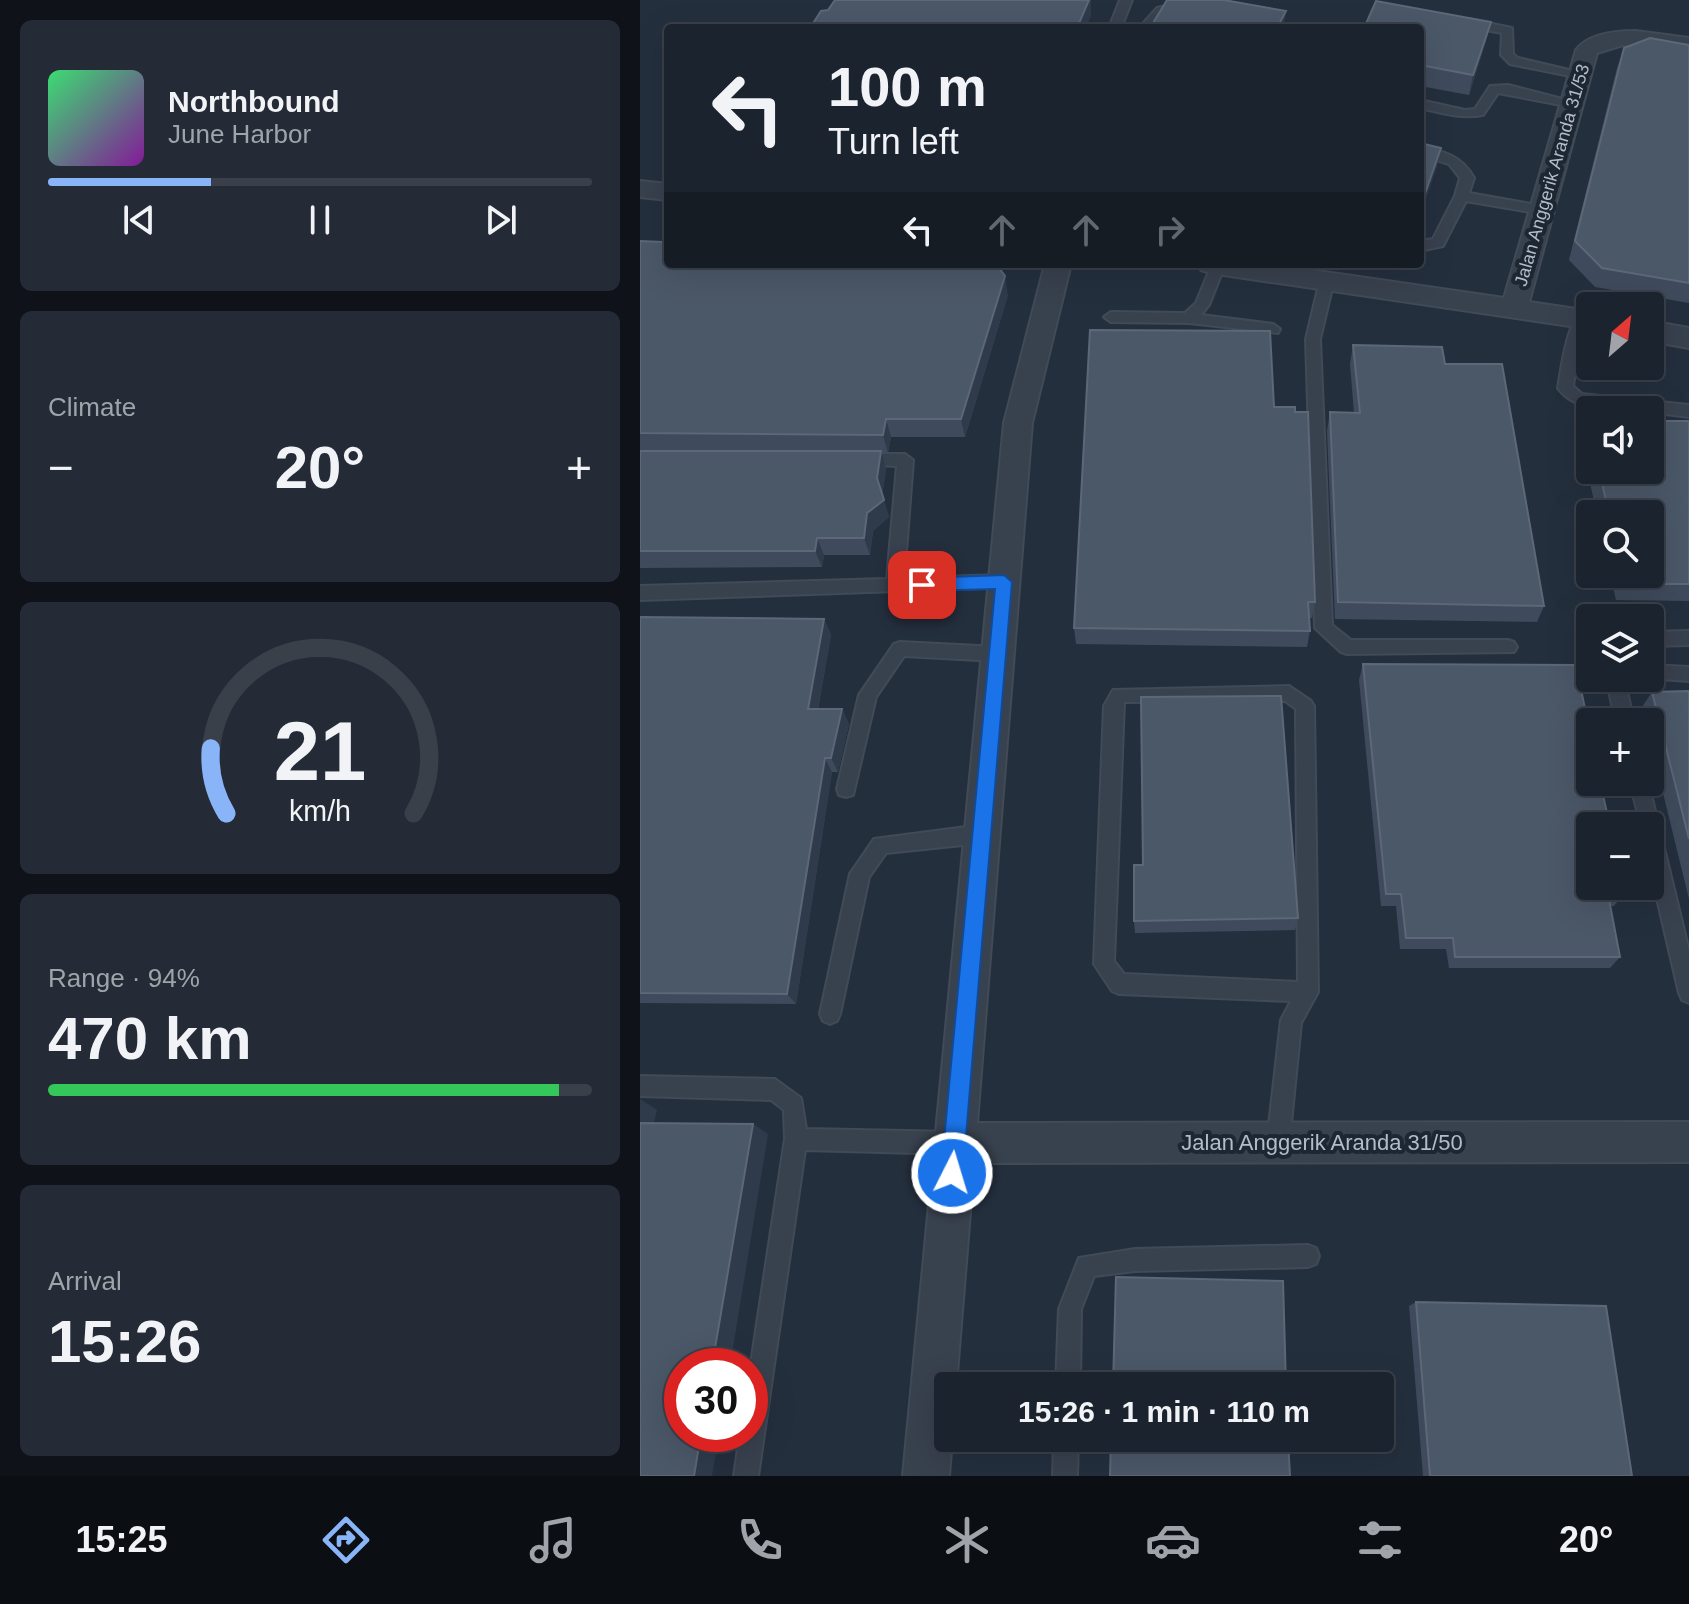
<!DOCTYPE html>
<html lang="en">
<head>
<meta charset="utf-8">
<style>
	:root { --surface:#1b232e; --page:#242b36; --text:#f1f3f6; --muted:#a0a4aa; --line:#39404a; --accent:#8ab4f8 }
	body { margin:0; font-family:Arial,sans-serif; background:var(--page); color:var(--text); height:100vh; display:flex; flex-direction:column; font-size:30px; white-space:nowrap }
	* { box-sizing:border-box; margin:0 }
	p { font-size:26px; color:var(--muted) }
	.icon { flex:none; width:44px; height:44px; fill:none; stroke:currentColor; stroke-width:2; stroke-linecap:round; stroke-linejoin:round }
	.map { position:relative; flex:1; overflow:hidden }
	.drawer { display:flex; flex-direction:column; gap:20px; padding:20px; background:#0f1319; width:640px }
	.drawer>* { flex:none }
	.guide { position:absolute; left:24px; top:24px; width:760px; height:244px; border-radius:8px; box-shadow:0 8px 32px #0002,0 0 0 2px var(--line); background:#1b232e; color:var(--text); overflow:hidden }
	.needle { width:52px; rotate:28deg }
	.tools { position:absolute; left:936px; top:292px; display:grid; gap:16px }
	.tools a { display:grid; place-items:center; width:88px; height:88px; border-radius:8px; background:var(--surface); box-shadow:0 8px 32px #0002,0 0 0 2px var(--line); font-size:40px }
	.speed { position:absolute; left:24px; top:1348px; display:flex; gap:16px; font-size:40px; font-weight:700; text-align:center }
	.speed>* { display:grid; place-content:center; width:104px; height:104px; border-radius:50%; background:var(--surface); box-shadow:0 8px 32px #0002,0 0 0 2px var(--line); line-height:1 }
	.speed .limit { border:12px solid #d22; background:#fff; color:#111 }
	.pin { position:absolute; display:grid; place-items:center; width:68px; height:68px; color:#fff; margin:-34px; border-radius:16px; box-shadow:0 4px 12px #0006 }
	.me { position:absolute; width:88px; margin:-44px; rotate:5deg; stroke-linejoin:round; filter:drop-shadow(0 0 6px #0008) }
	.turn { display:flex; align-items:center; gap:28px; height:168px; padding:0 32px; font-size:36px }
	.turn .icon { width:104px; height:104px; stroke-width:2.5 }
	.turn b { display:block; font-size:56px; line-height:68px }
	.lanes { display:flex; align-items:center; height:76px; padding:0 32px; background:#0003; justify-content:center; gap:40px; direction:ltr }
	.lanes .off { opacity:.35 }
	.big { font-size:60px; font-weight:800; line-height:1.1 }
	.drawer .card { flex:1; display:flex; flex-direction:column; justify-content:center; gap:12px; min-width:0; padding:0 28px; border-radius:12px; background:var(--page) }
	.drawer .dial { align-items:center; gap:0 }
	.dial svg { height:208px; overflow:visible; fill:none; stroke:var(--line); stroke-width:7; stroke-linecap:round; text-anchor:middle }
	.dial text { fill:var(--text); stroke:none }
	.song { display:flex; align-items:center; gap:24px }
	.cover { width:96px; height:96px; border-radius:12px; background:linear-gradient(135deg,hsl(140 70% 55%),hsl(290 70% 35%)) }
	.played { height:8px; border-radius:4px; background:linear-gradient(90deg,var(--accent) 30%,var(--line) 30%) }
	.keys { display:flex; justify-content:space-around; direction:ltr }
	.heat { display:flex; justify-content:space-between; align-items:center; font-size:44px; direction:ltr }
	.charge { height:12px; border-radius:6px; background:linear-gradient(90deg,#34c759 94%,var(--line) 0) }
	.trip { position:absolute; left:294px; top:1372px; width:460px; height:80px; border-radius:8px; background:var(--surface); box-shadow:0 8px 32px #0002,0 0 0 2px var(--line); font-weight:800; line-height:80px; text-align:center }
	.dock { display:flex; height:128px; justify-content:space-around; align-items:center; background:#0b0e12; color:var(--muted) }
	.dock .icon { width:56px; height:56px }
	.dock .on { color:var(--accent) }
	.dock b { font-size:36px; color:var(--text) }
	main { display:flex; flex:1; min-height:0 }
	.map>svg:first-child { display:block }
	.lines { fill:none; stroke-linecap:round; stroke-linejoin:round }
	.lane-casing { stroke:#414a57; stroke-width:4 }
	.street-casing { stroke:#414a57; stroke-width:4 }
	.lane { fill:#38414e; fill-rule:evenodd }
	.street { fill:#38414e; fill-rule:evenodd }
	.wall { fill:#3f4b5c }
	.shaded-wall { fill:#2f3b4b }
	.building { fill:#4b5868; stroke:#5c6777; stroke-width:2 }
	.route { fill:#1a73e8; stroke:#114b97; stroke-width:2 }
	.labels { text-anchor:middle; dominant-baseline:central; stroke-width:8; stroke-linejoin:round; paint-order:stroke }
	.far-street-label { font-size:18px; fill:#b4bcc9; stroke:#1d2633 }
	.street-label { font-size:22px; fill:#b4bcc9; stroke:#1d2633 }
</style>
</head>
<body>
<main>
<section class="drawer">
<div class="card">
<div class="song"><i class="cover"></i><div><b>Northbound</b><p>June Harbor</p></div></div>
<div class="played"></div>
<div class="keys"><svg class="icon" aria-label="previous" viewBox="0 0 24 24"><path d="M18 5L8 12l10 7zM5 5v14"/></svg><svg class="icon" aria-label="pause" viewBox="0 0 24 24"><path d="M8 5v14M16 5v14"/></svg><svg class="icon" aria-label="next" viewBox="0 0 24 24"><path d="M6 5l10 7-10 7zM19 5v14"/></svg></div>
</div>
<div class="card"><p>Climate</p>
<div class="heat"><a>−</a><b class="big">20°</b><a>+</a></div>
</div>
<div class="card dial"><svg viewBox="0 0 100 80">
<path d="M14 69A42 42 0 1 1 86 69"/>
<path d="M14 69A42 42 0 0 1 8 44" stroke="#8ab4f8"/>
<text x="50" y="56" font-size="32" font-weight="700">21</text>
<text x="50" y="72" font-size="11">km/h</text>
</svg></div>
<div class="card"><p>Range · 94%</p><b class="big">470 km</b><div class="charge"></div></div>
<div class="card"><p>Arrival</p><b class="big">15:26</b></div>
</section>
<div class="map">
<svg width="1049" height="1476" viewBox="0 0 1049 1476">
	<rect width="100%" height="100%" fill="#242f3e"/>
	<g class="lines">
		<defs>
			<g id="lane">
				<polygon points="480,0 492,0 481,28 469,28"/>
				<polygon points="545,2 551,6 549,8 525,13 511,28 499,28 517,8"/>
				<polygon points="828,19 872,28 873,54 878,58 946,74 940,78 870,64 861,55 862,33 824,26 822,23"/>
				<path d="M868,85L938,103L932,107L858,93L843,115C821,119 802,113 780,108V100L825,110L835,109L850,86Z"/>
				<path d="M780,147C804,151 822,156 834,178L829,193L902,206L909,210L902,214L826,201L803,246L780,251V241L793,239L815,196L820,178L809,164L780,155Z"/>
				<polygon points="572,264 585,265 569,305 561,315 633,324 640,329 638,333 549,323 471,322 464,317 471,312 545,313 556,303"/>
				<polygon points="687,275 694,280 680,339 692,625 711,640 868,640 874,642 877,647 874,652 707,654 701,652 675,628 666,339 680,280"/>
				<path d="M942,313L949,318L938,353L933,386L942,394L1049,405V417L1010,412V410C981,410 936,414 918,388C921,371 927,320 942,313Z"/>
				<polygon points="222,454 265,454 273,460 264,578 364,575 370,577 372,582 370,587 0,600 0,586 247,579 257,466 216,464 214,460 216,456"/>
				<polygon points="1049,631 1049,645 1010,646 1010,632"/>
				<polygon points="260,642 358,647 364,649 367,654 364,659 358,661 264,656 236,697 213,795 206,797 199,795 197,789 219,695 254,644"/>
				<polygon points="1010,665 1049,667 1049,681 1006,678 1010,678"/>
				<polygon points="966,678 984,678 994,722 976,722"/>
				<path d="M649,686L671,701L674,706L678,992L661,1023L649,1143L646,1151L638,1154L630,1151L627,1143L641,1020L651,1001L479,994L472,991L454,964L464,706L473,690ZM645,701L656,709L658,982L484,974L474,961L484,702Z"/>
				<polygon points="990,782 1008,782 1049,951 1049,1003 1042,1000 1039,993 1010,868 1010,826 1001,826"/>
				<polygon points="342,825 349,828 351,834 349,840 342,843 246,853 229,877 200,1014 197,1021 190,1024 183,1021 180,1014 210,874 234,839"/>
				<polygon points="0,1076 135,1079 161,1098 166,1129 315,1132 323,1135 326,1143 323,1151 315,1154 165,1150 118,1476 94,1476 100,1434 110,1434 110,1370 145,1139 144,1110 131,1100 0,1096"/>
				<polygon points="668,1245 676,1248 679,1256 676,1264 668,1267 495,1271 454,1276 441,1309 440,1386 416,1386 419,1309 439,1258 495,1249"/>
				<polygon points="414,1438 438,1438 437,1476 413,1476"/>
			</g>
			<g id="street">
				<path d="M996,31L1049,38V52L983,45L957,53L889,302L950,311V329L570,273L561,270L557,264H630L864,298L936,50C949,33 976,31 996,31Z"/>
				<polygon points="0,181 28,184 28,200 0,197"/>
				<polygon points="405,264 431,264 392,423 337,1123 1049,1122 1049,1162 334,1163 316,1386 308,1386 308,1438 312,1438 309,1476 263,1476 364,423"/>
				<polygon points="1010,321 1049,328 1049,348 1010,341"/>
			</g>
		</defs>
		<use href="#lane" class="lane-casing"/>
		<use href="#street" class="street-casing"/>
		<use href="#lane" class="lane"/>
		<use href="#street" class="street"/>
	</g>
	<g class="wall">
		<polygon points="851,22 846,41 829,95 780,86 780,28"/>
		<polygon points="1049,45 1049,303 955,287 929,260 977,68 984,48"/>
		<polygon points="0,241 368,295 325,437 251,437 248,453 241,453 246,469 242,495 249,517 233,531 230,555 184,555 182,567 0,568"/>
		<polygon points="713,345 805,364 904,606 897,622 695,619 687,431 690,412 714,413 710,364"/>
		<polygon points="634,407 675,602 672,618 669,618 670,631 667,647 436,644 434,628"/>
		<polygon points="947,421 950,421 950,470 1010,470 1049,421 1049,601 976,600 970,574 1010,574 1010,514 957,514 940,439"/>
		<polygon points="0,617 184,619 191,635 178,709 202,709 209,724 198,772 192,772 156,1004 0,1003"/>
		<polygon points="723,664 984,894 974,906 970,906 980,957 970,968 809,968 806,949 760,949 756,906 741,906 719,680"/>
		<polygon points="1049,691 1049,899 1010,740 1010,722 1006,722 1002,707 1012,692"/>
		<polygon points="503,865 658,918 655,930 495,933 494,921"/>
		<polygon points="776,1302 992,1476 783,1476 769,1306"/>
	</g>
	<g class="shaded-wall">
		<polygon points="449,0 451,0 451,16 446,28 437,28"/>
		<polygon points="646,11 644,28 637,28"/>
		<polygon points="851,22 846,41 829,95 833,75"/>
		<polygon points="801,148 797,167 780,216 780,208"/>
		<polygon points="365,276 368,295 325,437 321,419"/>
		<polygon points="246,419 251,437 248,453 243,435"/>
		<polygon points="241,451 246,469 242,496 237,478"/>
		<polygon points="244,500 249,517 233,531 230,555 224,538 227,513"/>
		<polygon points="177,538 184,555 182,567 175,551"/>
		<polygon points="184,619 191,635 175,724 168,709"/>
		<polygon points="202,709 209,724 198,772 191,758"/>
		<polygon points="185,758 192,772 156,1004 147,994"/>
		<polygon points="0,1099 17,1110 11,1134 0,1127"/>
		<polygon points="113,1124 128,1134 90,1366 72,1366"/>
		<polygon points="61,1434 79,1434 72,1476 54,1476"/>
	</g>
	<g class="building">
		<polygon points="195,0 449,0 437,28 170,28 181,11 188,10"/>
		<polygon points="527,0 584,0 646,11 637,28 510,28"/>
		<polygon points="736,1 851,22 833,75 780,65 780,28 724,28"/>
		<polygon points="1010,38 1049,45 1049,283 962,268 935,241 984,48"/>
		<polygon points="780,143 801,148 780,208"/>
		<polygon points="28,240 28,264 356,264 365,276 321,419 246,419 243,435 0,433 0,241 23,242"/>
		<polygon points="450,330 630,331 634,407 655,407 655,412 668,412 675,602 668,602 670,631 434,628"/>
		<polygon points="713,345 802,347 805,364 862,364 904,606 698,602 690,412 720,413"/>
		<polygon points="1010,421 1049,421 1049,584 985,584 983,574 1010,574 1010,514 969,514 959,470 1010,470"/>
		<polygon points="0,451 241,451 237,478 244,500 227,513 224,538 177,538 175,551 0,551"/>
		<polygon points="0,617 184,619 168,709 202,709 191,758 185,758 147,994 0,993"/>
		<polygon points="723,664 936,665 950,733 950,782 960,782 970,826 950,826 950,886 982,886 984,894 968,894 980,957 815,957 813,938 766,938 761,894 746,894"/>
		<polygon points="1049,691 1049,839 1012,692"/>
		<polygon points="641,696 658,918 494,921 494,865 503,865 501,697"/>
		<polygon points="0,1123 113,1124 72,1366 42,1366 42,1434 61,1434 54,1476 0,1476"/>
		<polygon points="476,1277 643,1281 646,1386 473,1386"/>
		<polygon points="776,1302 966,1306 992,1476 790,1476"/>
		<polygon points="471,1438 648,1438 650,1476 470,1476"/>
	</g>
	<polygon class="route" points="364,575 372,582 323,1173 320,1181 312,1184 305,1181 301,1173 355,589 282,591 274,585 282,578"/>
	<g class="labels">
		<g class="far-street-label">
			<text transform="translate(912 175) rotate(-74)">Jalan Anggerik Aranda 31/53</text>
		</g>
		<g class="street-label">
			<text x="682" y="1142">Jalan Anggerik Aranda 31/50</text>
		</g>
	</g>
</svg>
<div class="tools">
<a><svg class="needle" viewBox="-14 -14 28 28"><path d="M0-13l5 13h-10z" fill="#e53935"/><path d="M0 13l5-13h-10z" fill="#a0a4aa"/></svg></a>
<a><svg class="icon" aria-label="sound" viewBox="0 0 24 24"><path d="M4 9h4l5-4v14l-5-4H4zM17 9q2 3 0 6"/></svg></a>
<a><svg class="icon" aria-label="search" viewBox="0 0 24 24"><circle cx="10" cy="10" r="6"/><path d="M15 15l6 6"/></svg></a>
<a><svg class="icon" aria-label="layers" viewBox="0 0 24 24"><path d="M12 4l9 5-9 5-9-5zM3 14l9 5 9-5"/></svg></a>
<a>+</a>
<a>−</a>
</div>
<div class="speed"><div class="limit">30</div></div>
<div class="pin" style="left:282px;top:585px;background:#d93025"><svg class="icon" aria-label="arrive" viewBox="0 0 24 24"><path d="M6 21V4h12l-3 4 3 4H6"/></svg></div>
<svg class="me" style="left:312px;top:1173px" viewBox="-20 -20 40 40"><circle r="17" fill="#1a73e8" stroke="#fff" stroke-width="3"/><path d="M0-11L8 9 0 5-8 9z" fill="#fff"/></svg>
<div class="trip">15:26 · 1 min · 110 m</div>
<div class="guide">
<div class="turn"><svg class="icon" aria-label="left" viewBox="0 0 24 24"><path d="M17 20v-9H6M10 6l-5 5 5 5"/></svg><div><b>100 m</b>Turn left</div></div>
<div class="lanes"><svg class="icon" aria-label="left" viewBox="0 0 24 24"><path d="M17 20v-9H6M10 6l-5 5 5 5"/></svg><svg class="icon off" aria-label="ahead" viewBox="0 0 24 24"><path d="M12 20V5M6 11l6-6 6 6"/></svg><svg class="icon off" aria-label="ahead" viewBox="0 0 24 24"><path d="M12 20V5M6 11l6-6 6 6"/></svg><svg class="icon off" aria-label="right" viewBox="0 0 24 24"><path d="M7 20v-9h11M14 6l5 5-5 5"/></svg></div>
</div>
</div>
</main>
<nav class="dock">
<b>15:25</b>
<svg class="icon on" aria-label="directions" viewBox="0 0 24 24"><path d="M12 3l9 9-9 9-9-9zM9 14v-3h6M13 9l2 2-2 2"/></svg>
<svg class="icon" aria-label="music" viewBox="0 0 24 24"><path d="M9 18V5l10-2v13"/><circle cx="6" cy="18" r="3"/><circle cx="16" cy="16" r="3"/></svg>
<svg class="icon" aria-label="phone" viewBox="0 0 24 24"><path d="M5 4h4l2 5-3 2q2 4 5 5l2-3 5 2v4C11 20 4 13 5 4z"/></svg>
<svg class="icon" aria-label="climate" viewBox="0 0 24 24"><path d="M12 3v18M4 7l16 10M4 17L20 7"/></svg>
<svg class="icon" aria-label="car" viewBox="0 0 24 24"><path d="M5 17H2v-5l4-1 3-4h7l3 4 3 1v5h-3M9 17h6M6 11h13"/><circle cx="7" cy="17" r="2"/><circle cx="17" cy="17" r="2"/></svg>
<svg class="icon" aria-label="filters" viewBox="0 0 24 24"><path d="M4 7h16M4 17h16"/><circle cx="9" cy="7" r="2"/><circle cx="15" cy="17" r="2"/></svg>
<b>20°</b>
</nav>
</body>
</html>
